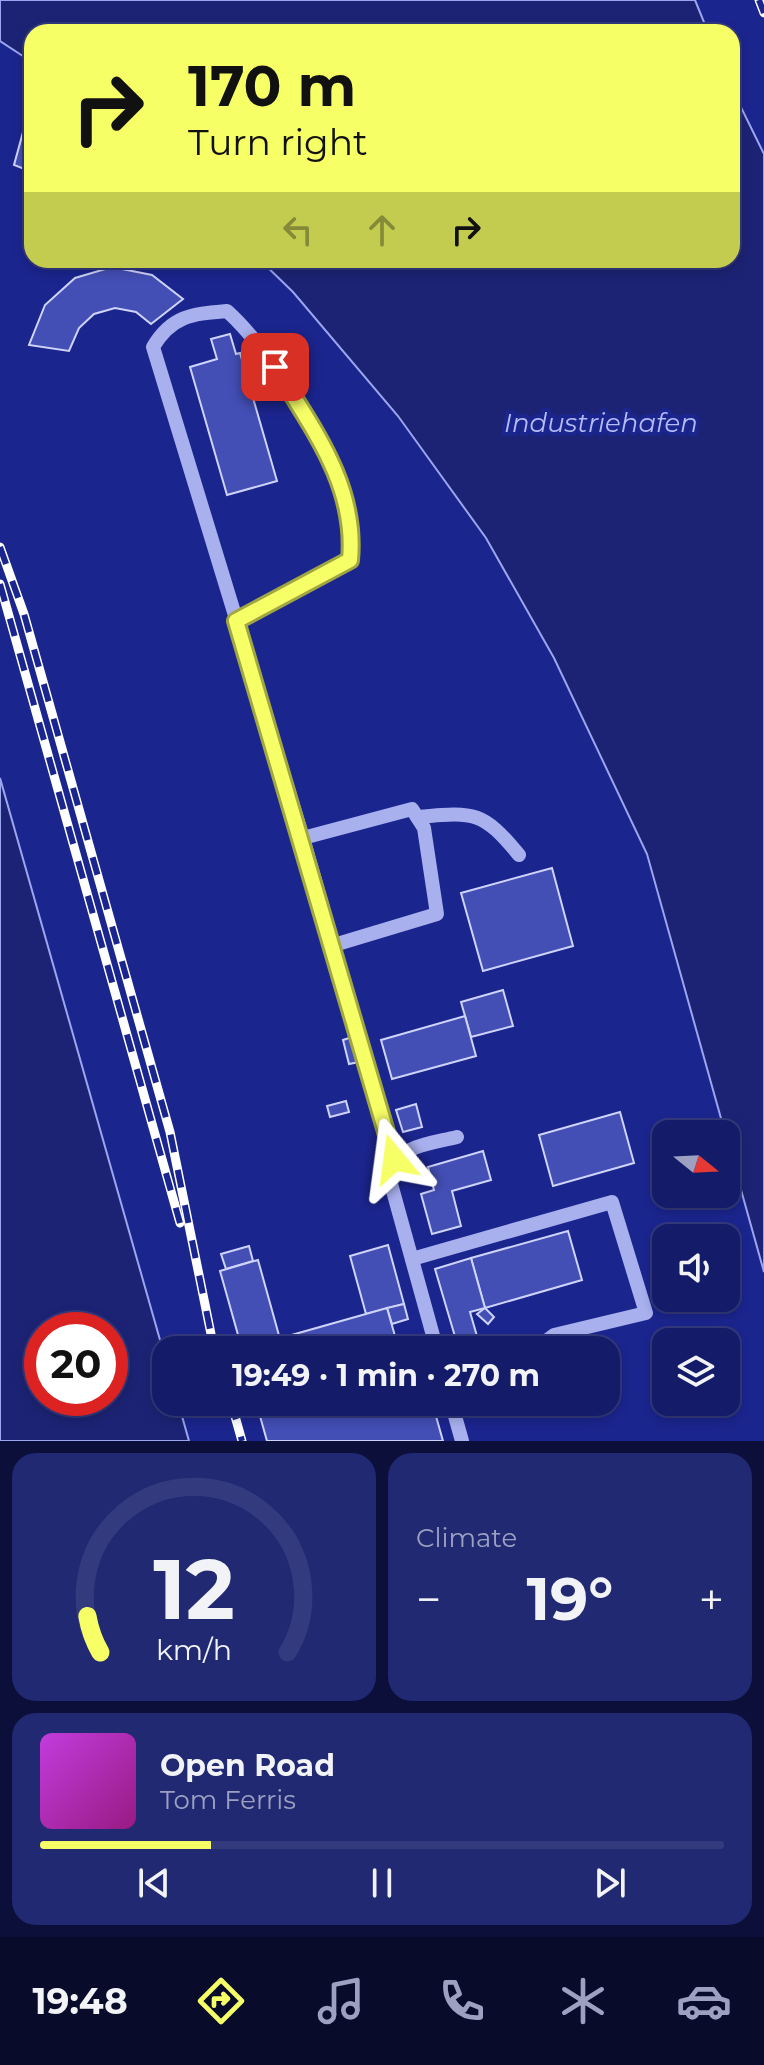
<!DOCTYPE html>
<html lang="en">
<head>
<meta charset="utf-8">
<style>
	:root { --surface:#141c6a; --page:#212972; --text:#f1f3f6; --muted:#9da1c1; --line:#333a7e; --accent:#f6ff65 }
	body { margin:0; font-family:Montserrat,sans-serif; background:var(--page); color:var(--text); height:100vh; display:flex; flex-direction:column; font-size:30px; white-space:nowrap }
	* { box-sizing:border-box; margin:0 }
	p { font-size:26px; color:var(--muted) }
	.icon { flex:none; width:44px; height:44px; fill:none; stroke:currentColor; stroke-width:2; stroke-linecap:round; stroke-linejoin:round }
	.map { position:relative; height:1441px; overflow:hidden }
	.side { display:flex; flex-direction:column; gap:12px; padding:12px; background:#0b0f3a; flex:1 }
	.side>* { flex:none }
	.banner { position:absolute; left:24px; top:24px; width:716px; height:244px; border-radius:24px; box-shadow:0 4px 12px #0003,0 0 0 2px var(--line); background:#f6ff65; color:#111; overflow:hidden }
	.needle { width:52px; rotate:108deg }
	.fabs { position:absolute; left:652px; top:1120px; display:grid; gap:16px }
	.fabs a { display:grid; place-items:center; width:88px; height:88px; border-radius:16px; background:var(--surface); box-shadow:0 4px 12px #0003,0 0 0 2px var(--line); font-size:40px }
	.speed { position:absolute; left:24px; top:1312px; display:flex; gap:16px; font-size:40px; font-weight:700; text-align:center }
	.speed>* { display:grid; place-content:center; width:104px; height:104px; border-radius:50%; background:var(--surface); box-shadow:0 4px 12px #0003,0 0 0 2px var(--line); line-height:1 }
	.speed .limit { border:12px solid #d22; background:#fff; color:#111 }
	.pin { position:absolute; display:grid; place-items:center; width:68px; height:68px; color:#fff; margin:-34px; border-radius:16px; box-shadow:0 4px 12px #0006 }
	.me { position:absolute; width:88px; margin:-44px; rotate:344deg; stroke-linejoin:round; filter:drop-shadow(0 0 6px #0008) }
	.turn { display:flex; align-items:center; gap:28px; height:168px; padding:0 32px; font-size:36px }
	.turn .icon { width:104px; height:104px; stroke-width:2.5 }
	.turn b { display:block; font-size:56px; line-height:68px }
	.lanes { display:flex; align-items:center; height:76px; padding:0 32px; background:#0003; justify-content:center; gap:40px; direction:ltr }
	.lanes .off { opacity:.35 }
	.big { font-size:60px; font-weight:700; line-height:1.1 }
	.side .widget { flex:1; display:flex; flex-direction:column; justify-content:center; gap:12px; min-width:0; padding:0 28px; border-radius:24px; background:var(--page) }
	.side .dial { align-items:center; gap:0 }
	.dial svg { height:208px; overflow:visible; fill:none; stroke:var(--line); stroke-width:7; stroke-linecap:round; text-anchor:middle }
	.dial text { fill:var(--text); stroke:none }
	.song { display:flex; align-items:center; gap:24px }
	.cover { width:96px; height:96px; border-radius:12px; background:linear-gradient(135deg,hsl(290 70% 55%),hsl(310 70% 35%)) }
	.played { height:8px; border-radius:4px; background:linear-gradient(90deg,var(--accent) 25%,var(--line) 25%) }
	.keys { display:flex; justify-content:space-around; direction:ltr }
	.heat { display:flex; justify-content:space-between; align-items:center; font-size:44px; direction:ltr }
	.side .tiles { flex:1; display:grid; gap:12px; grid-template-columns:1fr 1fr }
	.widget:last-child { grid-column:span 2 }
	.trip { position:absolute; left:152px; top:1336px; width:468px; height:80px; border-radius:24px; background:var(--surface); box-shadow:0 4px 12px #0003,0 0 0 2px var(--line); font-weight:700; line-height:80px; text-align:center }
	.menu { display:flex; height:128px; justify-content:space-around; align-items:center; background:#080b2a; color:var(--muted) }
	.menu .icon { width:56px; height:56px }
	.menu .current { color:var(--accent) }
	.menu b { font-size:36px; color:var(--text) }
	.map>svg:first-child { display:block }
	.water { fill:#1c2374; stroke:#9ba5f0; stroke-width:2; fill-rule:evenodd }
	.building { fill:#444fb6; stroke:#ced3fa; stroke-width:2 }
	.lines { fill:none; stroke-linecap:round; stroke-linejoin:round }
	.minor { stroke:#a8b0ee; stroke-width:14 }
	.rail-casing { stroke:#fff; stroke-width:9 }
	.rail { stroke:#1b258e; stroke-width:6; stroke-dasharray:18; stroke-linecap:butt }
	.route-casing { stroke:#a0a642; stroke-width:20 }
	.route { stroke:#f6ff65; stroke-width:14 }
	.labels { text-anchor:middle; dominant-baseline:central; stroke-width:8; stroke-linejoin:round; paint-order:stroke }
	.water-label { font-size:26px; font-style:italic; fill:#b4bbf5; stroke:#1b258e }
</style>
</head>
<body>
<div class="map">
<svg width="764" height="1441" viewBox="0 0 764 1441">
	<rect width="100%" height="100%" fill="#1b258e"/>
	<g class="water">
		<polygon points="0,0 695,0 708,32 32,32 32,62 0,41"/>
		<polygon points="732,89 764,154 764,1272 647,854 554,658 486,538 398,416 293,292 260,260 732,260"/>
		<path d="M0,778L166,1361V1402H178L189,1441H0ZM110,1330V1398H42V1330Z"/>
	</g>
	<g class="building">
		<polygon points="28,114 32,118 32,172 14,165"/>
		<polygon points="112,267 152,275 183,299 151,324 136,312 115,308 94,314 79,328 69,351 29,345 45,305 75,278"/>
		<polygon points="230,334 236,354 240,353 277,481 227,495 190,367 217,359 211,339"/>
		<polygon points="552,868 573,946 483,971 461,893"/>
		<polygon points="503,990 513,1026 471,1037 461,1002"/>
		<polygon points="465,1016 476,1056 392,1079 381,1040"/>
		<polygon points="352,1037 359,1062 349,1064 343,1040"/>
		<polygon points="346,1101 349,1112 330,1117 327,1106"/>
		<polygon points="416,1104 422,1127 403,1132 396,1110"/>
		<polygon points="620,1112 634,1163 553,1186 539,1135"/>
		<polygon points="483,1151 491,1180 452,1191 461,1226 432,1234 421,1194 434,1190 428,1167"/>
		<polygon points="568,1231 582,1280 485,1308 471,1258"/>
		<polygon points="388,1245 404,1304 366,1314 350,1256"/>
		<polygon points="249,1246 253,1261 226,1269 221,1254"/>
		<polygon points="471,1258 485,1308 470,1312 481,1350 459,1350 435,1269"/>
		<polygon points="258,1260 280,1339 242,1349 220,1271"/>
		<polygon points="404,1304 408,1319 392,1324 387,1308"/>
		<polygon points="387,1308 399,1350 242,1350 242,1349"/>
		<polygon points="485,1308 494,1317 488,1324 477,1314"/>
		<polygon points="256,1402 432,1402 443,1441 267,1441"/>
	</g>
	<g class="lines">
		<g class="minor">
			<path d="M236,621L350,560C352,537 350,510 343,487C328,439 264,344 227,311C193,314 172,315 153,347L303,838L394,1159"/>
			<path d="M417,817C474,812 482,810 519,855"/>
			<polyline points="303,838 412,809 424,828 437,914 334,945"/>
			<polyline points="412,1259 612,1202 646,1313 554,1335 534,1350"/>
			<path d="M437,1350L388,1173C400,1145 429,1144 457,1137"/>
			<polyline points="451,1402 462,1441"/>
		</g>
		<defs>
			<g id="rail">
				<polyline points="759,0 764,13"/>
				<polyline points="0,547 24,614 170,1132 211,1334"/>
				<polyline points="0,584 180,1223"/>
				<polyline points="231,1402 242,1441"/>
			</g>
		</defs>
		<use href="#rail" class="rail-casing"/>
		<use href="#rail" class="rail"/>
	</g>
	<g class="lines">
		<defs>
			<path id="route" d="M275,367C312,428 357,485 350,560L236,621L394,1159"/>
		</defs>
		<use href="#route" class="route-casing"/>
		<use href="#route" class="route"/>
	</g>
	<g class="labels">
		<g class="water-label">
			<text x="601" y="423">Industriehafen</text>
		</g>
	</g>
</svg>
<div class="fabs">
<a><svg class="needle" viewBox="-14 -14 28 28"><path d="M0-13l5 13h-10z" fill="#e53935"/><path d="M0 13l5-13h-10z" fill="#9da1c1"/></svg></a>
<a><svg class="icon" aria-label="sound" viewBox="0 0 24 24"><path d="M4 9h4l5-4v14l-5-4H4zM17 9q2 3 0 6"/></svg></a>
<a><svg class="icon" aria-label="layers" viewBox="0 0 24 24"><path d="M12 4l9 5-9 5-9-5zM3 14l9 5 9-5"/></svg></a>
</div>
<div class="speed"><div class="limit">20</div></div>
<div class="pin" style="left:275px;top:367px;background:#d93025"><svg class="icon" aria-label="arrive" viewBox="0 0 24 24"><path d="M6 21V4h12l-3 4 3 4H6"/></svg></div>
<svg class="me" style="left:394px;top:1159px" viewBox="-20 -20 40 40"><path d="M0-17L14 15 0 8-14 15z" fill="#f6ff65" stroke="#fff" stroke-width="4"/></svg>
<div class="trip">19:49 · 1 min · 270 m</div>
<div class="banner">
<div class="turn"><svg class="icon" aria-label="right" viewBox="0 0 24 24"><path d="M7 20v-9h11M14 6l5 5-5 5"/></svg><div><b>170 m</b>Turn right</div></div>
<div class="lanes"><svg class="icon off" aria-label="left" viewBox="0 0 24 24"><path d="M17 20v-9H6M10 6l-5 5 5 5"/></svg><svg class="icon off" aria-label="ahead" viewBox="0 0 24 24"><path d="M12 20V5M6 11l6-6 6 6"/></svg><svg class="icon" aria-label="right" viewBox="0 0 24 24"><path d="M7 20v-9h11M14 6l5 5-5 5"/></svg></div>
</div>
</div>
<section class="side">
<div class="tiles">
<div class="widget dial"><svg viewBox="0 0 100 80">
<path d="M14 69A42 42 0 1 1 86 69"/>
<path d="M14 69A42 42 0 0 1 9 55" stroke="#f6ff65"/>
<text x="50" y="56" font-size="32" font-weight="700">12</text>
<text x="50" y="72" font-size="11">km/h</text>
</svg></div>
<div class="widget"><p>Climate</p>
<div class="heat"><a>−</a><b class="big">19°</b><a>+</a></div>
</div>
<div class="widget">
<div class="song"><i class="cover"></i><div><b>Open Road</b><p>Tom Ferris</p></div></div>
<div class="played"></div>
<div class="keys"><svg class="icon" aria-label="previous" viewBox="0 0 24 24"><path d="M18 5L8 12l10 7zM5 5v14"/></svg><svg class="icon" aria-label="pause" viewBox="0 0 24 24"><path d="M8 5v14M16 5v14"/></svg><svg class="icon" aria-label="next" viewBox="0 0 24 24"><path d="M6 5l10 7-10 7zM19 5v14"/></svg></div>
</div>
</div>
</section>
<nav class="menu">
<b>19:48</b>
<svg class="icon current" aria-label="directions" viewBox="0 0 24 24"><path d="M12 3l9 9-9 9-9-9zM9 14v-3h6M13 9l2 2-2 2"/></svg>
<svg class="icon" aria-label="music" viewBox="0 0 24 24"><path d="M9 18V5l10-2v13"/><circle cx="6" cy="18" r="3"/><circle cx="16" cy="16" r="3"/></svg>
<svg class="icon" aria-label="phone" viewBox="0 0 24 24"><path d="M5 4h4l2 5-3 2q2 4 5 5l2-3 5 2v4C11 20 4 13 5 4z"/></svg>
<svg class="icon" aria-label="climate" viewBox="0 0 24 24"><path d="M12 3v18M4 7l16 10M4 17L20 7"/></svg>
<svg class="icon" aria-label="car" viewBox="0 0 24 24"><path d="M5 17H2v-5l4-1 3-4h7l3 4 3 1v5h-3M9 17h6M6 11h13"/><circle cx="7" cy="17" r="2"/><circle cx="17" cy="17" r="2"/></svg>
</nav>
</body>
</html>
